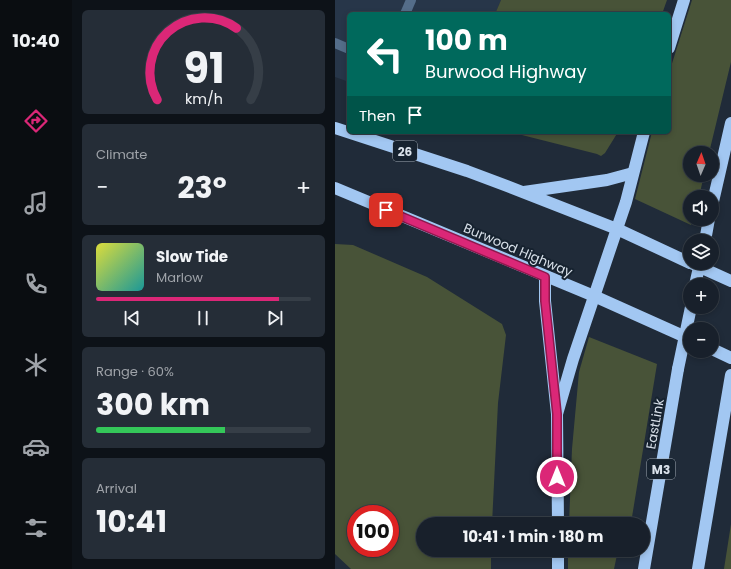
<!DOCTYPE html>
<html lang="en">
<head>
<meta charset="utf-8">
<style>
	:root { --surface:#18202b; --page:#252d37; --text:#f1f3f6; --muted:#9fa3a9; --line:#363e47; --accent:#db2777 }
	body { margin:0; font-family:Poppins,sans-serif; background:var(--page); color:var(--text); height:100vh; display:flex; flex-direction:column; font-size:15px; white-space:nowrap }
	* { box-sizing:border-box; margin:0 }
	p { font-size:13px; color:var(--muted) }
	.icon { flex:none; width:22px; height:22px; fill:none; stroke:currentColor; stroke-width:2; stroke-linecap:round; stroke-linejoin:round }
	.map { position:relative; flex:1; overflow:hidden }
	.panel { display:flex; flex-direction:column; gap:10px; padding:10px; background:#0d1218; width:263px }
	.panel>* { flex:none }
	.guide { position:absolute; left:12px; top:12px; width:324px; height:122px; border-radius:6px; box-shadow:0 2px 6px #0003,0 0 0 1px var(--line); background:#00695c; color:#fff; overflow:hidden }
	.needle { width:26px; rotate:2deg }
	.tools { position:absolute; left:348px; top:146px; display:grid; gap:8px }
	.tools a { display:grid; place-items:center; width:36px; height:36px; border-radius:50%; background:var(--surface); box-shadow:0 2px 6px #0003,0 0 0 1px var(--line); font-size:20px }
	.speed { position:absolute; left:12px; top:505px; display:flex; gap:8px; font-size:20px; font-weight:700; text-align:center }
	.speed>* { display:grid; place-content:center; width:52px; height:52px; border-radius:50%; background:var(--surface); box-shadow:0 2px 6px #0003,0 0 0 1px var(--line); line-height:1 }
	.speed .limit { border:6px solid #d22; background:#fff; color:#111 }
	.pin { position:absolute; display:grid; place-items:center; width:34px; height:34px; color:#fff; margin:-17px; border-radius:8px; box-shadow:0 2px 6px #0006 }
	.me { position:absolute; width:44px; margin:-22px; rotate:0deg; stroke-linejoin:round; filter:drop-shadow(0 0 3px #0008) }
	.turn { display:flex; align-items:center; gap:14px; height:84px; padding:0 12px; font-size:18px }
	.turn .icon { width:52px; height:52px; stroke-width:2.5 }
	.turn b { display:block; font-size:28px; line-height:34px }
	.then { display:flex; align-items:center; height:38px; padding:0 12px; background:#0003; gap:8px; font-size:15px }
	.big { font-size:30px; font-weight:700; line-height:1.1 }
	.panel .widget { flex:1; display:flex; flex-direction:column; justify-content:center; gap:6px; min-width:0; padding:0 14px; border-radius:6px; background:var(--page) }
	.panel .dial { align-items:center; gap:0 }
	.dial svg { height:104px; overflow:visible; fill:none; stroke:var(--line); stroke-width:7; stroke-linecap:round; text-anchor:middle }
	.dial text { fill:var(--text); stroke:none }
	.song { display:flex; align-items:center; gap:12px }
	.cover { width:48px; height:48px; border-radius:6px; background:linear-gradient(135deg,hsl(60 70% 55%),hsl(180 70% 35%)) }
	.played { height:4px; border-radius:2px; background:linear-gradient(90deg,var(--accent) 85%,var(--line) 85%) }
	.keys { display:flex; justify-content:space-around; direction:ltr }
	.heat { display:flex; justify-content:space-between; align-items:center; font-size:22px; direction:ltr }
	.charge { height:6px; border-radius:3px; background:linear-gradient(90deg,#34c759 60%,var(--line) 0) }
	.trip { position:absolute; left:81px; top:517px; width:234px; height:40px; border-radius:20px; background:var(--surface); box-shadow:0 2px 6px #0003,0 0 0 1px var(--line); font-weight:700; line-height:40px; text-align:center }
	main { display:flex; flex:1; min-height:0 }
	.menu { display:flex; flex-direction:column; width:72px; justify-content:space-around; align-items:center; background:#0a0d11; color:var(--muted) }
	.menu .icon { width:28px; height:28px }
	.menu .active { color:var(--accent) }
	.menu b { font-size:18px; color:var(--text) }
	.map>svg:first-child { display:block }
	.built { fill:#273649 }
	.green { fill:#485338; fill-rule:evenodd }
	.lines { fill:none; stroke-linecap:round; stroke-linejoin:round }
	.minor { stroke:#546d89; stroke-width:10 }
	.highway { stroke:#a2c7f2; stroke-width:12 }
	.highway-bridge { stroke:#a2c7f2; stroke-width:12 }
	.route-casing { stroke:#8e194d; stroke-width:10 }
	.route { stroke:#db2777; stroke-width:7 }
	.labels { text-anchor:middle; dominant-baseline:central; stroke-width:4; stroke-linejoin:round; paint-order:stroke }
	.shield { fill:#16222f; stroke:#9ea8b2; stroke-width:1 }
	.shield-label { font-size:12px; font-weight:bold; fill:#d9e1ea }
	.street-label { font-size:13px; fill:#d9e1ea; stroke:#16222f }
</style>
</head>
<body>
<main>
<nav class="menu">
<b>10:40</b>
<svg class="icon active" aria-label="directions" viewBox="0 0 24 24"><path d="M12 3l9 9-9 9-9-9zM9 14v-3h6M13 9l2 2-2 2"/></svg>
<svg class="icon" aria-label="music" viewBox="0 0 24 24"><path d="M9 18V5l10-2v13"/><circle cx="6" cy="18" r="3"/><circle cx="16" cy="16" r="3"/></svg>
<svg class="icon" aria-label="phone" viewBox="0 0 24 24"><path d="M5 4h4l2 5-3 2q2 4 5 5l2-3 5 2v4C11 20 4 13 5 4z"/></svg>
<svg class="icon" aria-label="climate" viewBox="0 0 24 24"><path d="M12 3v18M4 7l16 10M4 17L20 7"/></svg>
<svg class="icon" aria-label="car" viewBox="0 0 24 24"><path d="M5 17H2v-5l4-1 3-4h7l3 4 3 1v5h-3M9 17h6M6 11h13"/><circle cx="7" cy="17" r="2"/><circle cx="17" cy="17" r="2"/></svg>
<svg class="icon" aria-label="filters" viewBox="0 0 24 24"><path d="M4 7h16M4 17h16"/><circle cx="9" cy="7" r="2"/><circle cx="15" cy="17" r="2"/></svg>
</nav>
<section class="panel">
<div class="widget dial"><svg viewBox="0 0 100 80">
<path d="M14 69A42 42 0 1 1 86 69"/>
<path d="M14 69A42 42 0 0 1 75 14" stroke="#db2777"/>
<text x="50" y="56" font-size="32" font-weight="700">91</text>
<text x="50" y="72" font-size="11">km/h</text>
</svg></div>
<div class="widget"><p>Climate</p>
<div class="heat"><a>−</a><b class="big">23°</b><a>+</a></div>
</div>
<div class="widget">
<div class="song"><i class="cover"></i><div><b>Slow Tide</b><p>Marlow</p></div></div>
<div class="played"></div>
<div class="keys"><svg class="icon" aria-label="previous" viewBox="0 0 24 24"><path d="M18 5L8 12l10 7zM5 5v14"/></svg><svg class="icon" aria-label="pause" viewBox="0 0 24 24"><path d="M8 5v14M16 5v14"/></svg><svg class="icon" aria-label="next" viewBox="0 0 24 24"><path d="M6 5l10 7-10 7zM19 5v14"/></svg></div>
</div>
<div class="widget"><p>Range · 60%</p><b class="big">300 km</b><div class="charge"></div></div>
<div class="widget"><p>Arrival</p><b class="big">10:41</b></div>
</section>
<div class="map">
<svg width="396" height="569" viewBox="0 0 396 569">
	<rect width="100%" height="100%" fill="#202b39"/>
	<polygon class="built" points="0,0 166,0 160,14 14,14 14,82 0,77"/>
	<g class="green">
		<polygon points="166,0 332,0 327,14 160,14"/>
		<polygon points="357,0 396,0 396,62 374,153 355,153 355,175 369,175 364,197 355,197 355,219 357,219 356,225 300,199 317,132 334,132 334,73"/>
		<polygon points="175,132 283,132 270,153 266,156 262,154"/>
		<path d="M0,244L18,245L92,277L167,324L171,335L163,403L157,524H88V550H156V569H16L0,554ZM21,514H55V548H21Z"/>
		<polygon points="254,337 322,364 297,517 293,524 234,524 237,449 244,372"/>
		<polygon points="396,524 396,569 389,569"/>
		<polygon points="233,550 283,550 279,569 233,569"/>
	</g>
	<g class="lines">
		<g class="minor">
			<polyline points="70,14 76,0"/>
			<polyline points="0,43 14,49"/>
		</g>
		<g class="highway">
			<polyline points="334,48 349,0"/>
			<polyline points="0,128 132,171 172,186 282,229 355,263"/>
			<polyline points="0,188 259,296 355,339"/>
			<polyline points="189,192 272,180 298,173"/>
			<polyline points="377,206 396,123"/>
			<polyline points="370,241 374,219"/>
			<polyline points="356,263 396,281"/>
			<polyline points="210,277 210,301 222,414 223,524"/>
			<polyline points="377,349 396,358"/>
			<polyline points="222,414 238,359 291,202 309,132"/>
			<polyline points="223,550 223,569"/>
			<polyline points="309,569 343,369"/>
			<polyline points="363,569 396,375"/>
		</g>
		<g class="highway-bridge">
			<polyline points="360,285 365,263"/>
			<polyline points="343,369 356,307"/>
		</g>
	</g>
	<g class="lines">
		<defs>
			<polyline id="route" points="51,210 210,277 210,301 222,414 222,477"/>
		</defs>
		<use href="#route" class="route-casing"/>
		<use href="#route" class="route"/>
	</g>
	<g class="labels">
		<g class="shield">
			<rect x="58" y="141" width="24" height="20" rx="3"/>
			<rect x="312" y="459" width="28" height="20" rx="3"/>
		</g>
		<g class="shield-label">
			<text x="70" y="151">26</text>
			<text x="326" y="469">M3</text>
		</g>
		<g class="street-label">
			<text transform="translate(183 250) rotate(23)">Burwood Highway</text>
			<text transform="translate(320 424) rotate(-80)">EastLink</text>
		</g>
	</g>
</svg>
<div class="tools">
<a><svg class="needle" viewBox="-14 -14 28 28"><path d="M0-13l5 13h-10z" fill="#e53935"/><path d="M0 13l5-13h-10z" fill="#9fa3a9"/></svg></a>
<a><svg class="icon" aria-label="sound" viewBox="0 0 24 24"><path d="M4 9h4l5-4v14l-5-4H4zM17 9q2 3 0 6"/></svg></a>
<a><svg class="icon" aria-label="layers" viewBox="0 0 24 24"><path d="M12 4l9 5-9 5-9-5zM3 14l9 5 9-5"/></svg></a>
<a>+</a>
<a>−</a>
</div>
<div class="speed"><div class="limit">100</div></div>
<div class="pin" style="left:51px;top:210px;background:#d93025"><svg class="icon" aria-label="arrive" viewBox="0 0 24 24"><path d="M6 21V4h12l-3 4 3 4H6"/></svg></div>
<svg class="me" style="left:222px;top:477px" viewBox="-20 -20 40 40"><circle r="17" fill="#db2777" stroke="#fff" stroke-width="3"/><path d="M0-11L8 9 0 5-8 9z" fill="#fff"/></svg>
<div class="trip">10:41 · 1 min · 180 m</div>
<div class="guide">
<div class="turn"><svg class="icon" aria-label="left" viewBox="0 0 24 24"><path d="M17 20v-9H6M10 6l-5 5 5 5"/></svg><div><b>100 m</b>Burwood Highway</div></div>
<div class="then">Then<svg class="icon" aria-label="arrive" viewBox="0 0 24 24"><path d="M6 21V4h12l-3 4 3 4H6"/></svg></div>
</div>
</div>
</main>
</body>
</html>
